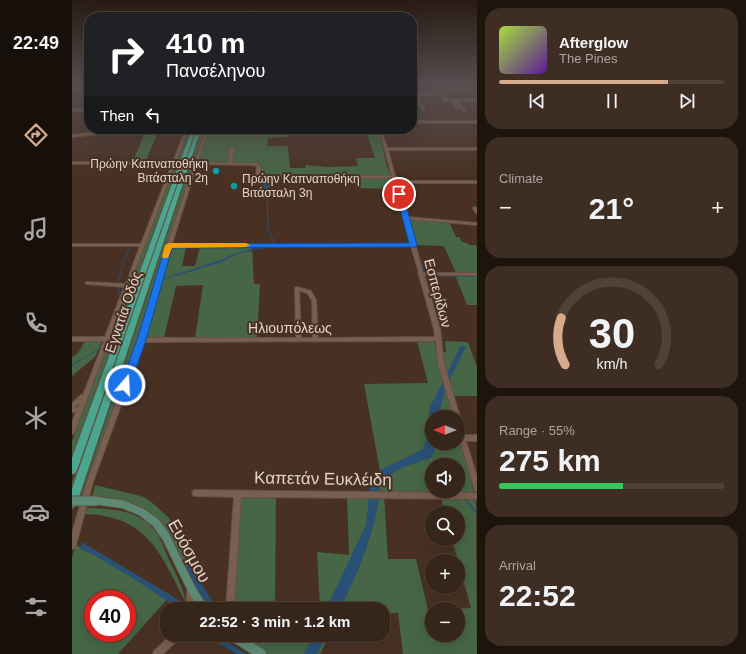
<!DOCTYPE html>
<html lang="en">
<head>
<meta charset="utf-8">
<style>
	:root { --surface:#36251a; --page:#3d2d23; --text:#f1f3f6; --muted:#aaa5a2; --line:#504239; --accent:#d6ab8b }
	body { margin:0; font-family:Helvetica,sans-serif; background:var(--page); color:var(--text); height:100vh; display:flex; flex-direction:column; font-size:15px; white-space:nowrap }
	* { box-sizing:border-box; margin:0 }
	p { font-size:13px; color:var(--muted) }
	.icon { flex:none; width:22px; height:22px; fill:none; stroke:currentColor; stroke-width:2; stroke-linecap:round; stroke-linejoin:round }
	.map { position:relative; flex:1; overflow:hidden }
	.panel { display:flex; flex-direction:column; gap:8px; padding:8px; background:#1e140e; width:269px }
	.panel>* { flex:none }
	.banner { position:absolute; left:12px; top:12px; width:333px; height:122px; border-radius:16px; box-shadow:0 4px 16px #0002,0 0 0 1px var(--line); background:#202124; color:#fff; overflow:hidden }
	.needle { width:26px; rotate:270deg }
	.buttons { position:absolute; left:353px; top:410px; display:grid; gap:8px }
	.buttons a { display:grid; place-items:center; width:40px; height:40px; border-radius:50%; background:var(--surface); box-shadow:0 4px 16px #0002,0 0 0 1px var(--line); font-size:20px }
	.speed { position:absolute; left:12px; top:590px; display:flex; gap:8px; font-size:20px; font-weight:700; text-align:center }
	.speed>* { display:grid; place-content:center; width:52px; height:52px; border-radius:50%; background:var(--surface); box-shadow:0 4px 16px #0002,0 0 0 1px var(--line); line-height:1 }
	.speed .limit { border:6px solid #d22; background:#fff; color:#111 }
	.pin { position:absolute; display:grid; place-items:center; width:34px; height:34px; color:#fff; margin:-17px; border:2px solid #fff; border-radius:50%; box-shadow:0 1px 4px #0007 }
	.me { position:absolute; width:44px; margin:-22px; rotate:19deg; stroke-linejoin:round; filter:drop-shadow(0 0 3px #0008) }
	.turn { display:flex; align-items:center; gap:14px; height:84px; padding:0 16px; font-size:18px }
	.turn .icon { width:52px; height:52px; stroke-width:2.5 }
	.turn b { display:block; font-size:28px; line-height:34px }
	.then { display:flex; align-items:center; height:38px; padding:0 16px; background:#0003; gap:8px; font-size:15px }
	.big { font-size:30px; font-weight:700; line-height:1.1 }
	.panel .card { flex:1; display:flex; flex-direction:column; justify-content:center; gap:6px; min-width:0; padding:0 14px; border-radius:16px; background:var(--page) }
	.panel .dial { align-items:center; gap:0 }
	.dial svg { height:104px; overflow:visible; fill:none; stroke:var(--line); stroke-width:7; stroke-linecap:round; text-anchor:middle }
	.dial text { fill:var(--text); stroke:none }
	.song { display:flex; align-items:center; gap:12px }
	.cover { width:48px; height:48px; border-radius:6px; background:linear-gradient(135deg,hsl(80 70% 55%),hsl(270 70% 35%)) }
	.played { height:4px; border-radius:2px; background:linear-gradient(90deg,var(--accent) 75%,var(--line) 75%) }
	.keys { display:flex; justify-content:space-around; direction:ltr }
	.heat { display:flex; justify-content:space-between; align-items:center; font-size:22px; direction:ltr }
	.charge { height:6px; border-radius:3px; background:linear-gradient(90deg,#34c759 55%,var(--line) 0) }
	.trip { position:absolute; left:88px; top:602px; width:230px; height:40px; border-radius:16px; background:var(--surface); box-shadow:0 4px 16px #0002,0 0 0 1px var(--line); font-weight:700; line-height:40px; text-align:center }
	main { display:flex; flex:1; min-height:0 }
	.tab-bar { display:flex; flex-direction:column; width:72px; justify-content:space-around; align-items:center; background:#160f0a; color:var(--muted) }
	.tab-bar .icon { width:28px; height:28px }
	.tab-bar .on { color:var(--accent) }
	.tab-bar b { font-size:18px; color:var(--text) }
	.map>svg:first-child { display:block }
	.green { fill:#466645; fill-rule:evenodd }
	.water { fill:#295075 }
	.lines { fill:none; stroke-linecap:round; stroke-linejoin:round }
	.stream-far1 { stroke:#295075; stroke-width:1 }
	.stream { stroke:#295075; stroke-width:1.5 }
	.minor-casing { stroke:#645044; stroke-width:2 }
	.major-casing { stroke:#645044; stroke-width:2 }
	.highway-casing { stroke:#645044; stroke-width:2 }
	.minor { fill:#795f4f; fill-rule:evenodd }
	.major { fill:#5d8a75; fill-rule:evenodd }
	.highway { fill:#4ba68f; fill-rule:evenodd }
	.major-bridge-casing { stroke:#645044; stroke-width:11; stroke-linecap:butt }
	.major-bridge { stroke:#5d8a75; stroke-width:9 }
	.route { fill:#1a73e8; stroke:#114b97 }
	.slow { fill:#f59e0b }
	.culture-dot { fill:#0f9aa8; stroke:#483123; stroke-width:1.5 }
	.labels { text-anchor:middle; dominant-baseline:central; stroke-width:4; stroke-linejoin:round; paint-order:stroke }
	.far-poi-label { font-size:12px; fill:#e2d2ca; stroke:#483123; text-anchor:end }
	.street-label { font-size:14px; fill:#e2d2ca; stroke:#483123 }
	.near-street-label { font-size:17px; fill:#e2d2ca; stroke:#483123 }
</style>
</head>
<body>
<main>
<nav class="tab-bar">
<b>22:49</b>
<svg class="icon on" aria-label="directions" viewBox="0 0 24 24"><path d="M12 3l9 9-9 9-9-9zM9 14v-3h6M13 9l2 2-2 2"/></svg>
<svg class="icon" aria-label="music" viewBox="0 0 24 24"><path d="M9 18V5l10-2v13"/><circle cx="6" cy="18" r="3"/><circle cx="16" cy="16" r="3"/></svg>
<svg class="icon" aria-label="phone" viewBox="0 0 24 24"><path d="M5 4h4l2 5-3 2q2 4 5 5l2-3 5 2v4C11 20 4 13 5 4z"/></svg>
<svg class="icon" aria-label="climate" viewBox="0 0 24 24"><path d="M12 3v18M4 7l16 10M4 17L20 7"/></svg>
<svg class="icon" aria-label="car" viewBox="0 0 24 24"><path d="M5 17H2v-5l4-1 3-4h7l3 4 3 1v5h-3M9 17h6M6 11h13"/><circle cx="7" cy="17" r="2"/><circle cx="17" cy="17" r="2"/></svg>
<svg class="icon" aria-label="filters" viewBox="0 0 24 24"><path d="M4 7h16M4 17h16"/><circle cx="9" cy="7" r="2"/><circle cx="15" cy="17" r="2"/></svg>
</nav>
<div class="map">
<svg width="405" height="654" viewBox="0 0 405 654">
	<rect width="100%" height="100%" fill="#483123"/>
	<g class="green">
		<polygon points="116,129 119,129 0,456 0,441"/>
		<polygon points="130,129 133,129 54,379 14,496 9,495"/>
		<polygon points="136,129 234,129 219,130 215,137 196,138 195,146 216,146 218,168 233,168 234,165 255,167 286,166 284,158 303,158 294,131 307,132 314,163 319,176 188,175 187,163 126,162"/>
		<polygon points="72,135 85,135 73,163 60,163"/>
		<polygon points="285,177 321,178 324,189 287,188"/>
		<polygon points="97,206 99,206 0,490 0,482"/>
		<polygon points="338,219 377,222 384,237 387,237 390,242 396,243 397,245 404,245 405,248 405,273 384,273 372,246 343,245 336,220"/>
		<polygon points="180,246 182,284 188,284 185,338 123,338 131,285 104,286 92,338 71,338 101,247 114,247 110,266 123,266 128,247"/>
		<polygon points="383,275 405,275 405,305 395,305"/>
		<polygon points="13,341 30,341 23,357 0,376 0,357 6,353"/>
		<path d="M345,341H362L367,365L369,352H374L373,341L396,342L405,367V396H381L375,391L382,417H360V443H386V432L402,493L312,496L316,559H344L356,610H360V635H386V609H382L399,608L380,539H386V513H373L369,498H404L405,654H331L326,613H311V609H248L245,552L277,555L275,495H298L305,472L308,471L292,384L356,383ZM360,465H386V491H360Z"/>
		<path d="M23,485L72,497L83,505L96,517L110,536L116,574C101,541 90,509 51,501C41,498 30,498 20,497Z"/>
		<polygon points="167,494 204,495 203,609 161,609"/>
		<path d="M15,508C40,509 67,509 84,532C90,540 93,551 97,560C104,574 111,587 114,603C89,554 76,516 13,514Z"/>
		<path d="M4,545L99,595L46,654H0V557ZM21,599H55V633H21Z"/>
		<polygon points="170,635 258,635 248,654 196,654"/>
	</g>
	<g class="water">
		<polygon points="188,177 199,177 198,186 192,198 188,196"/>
		<polygon points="180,249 180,251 165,254 150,262 90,280 90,279 151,259 161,254"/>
		<path d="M389,345L394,347C384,367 368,395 368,417H360V443H365L360,457L324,470L308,486C305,528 287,571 268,609H254L294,525L298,487L308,470L351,449L357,433V407L363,398Z"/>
		<polygon points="10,542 110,602 114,609 107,609 59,577 20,554 8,549"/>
		<polygon points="120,560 124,576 146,609 128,609 112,568"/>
		<polygon points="132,635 143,635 175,654 165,654"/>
		<polygon points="241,635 255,635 245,654 232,654"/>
	</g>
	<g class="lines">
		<g class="stream-far1">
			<polyline points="195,191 196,228 203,245"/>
			<polyline points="369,222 396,224"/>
			<polyline points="342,241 353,274"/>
			<polyline points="179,250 200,246"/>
			<polyline points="46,284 50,267 58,246"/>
			<polyline points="46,287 48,297"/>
			<polyline points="34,333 42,313"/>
			<polyline points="370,343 370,334 353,276 405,276"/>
			<polyline points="0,365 27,349 31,343"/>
			<polyline points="355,459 360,469"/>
			<polyline points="322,472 330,468"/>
		</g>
		<polyline class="stream" points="393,499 405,513"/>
		<defs>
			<g id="minor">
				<path d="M362,84H364L374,90V91L381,90L374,84H376L384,89C389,88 396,84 400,84L397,86L405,87V89L395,88L380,92L370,94L374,99H405V101H386L393,110L392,111L383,101H382L387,109V110H385L379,101H372L368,94L345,96L353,110L351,111L343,97H340V95L367,92L368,91L369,92H373Z"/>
				<rect x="0" y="88" width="17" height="2"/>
				<polygon points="391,89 397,89 400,92 405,91 405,93 398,94 395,91 390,91"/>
				<rect x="0" y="109" width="17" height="2"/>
				<rect x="340" y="121" width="65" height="2"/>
				<polygon points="54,129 63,129 62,130 0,137 0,135"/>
				<path d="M114,129H116L3,431L2,433L0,434V423L4,412H0V403L9,395H11L32,341H0V337H33L52,287L15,284L13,283L15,282L54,284L68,246H0V244H69L100,164H0V162H101ZM8,403L6,408H2Z"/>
				<path d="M134,129H136L126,162L156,163L158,148L160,147L162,148L160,163H183L189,166L188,175H189L320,176L307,129H309L315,148H405V150H316L323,176L325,177L324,178L325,181H405V183H325L335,217L405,223V225L336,219L351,273H405V275H352L368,329L372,364L388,417L386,419V417H382L366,364L364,341L72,342L21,482L4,545L3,548L0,549V533L15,482L67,340L95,245ZM125,164L182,165L185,166L184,175H174L173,176L175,177L320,178L339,244H100ZM99,246H339L347,273L346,274L347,275L362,329L363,337L246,338L244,300L239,291L225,287L223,288L224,338H73L91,271ZM227,290L235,293L240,300L241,338H229Z"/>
				<polygon points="402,207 403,207 405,208 405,213 404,213 401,208"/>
				<polygon points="386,419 388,420 389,422 393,435 405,435 405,441 394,441 405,477 405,492 403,491 402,489 386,433"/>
				<polygon points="123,490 405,493 405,499 169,497 162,609 154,609 162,497 123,496 121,495 120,493 121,491"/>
				<polygon points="119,587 122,588 123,591 122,609 114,609 115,591 116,588"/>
				<polygon points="99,635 109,635 108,638 91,654 81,654 82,651"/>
			</g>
			<g id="major">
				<polygon points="24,497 50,500 72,509 87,520 97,534 123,587 137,609 127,609 117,593 91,540 81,526 67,515 50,508 21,504 20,501 21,498"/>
				<polygon points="153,635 167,635 193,650 194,654 180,654 155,638"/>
			</g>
			<g id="highway">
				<polygon points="120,129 124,129 5,470 3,473 0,474 0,458"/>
				<polygon points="125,129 129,129 5,503 3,506 0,508 0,489"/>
			</g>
		</defs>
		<use href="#minor" class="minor-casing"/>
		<use href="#major" class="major-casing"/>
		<use href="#highway" class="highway-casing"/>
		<use href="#minor" class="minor"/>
		<use href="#major" class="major"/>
		<use href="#highway" class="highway"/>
		<defs>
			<polyline id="major-bridge" points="0,501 24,501"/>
		</defs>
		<use href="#major-bridge" class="major-bridge-casing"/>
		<use href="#major-bridge" class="major-bridge"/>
	</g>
	<linearGradient id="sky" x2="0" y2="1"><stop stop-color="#281b13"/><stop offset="0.48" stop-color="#584e50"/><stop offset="1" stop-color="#584e50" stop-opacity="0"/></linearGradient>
	<rect width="405" height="175" fill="url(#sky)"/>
	<polygon class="route" points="327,192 331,194 345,245 344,247 100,248 74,340 58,385 57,388 50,388 48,385 65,340 94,244 337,243 324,194"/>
	<polygon class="slow" points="97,243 174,243 178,245 174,247 100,248 96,258 91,258 90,256 93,245"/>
	<g class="culture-dot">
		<circle cx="144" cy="171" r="4"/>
		<circle cx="162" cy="186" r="4"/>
	</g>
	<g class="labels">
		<g class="far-poi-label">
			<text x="136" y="164">Πρώην Καπναποθήκη<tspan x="136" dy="14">Βιτάσταλη 2η</tspan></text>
			<text x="170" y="179" text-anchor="start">Πρώην Καπναποθήκη<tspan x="170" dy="14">Βιτάσταλη 3η</tspan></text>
		</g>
		<g class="street-label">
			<text transform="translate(366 293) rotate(75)">Εσπερίδων</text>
			<text transform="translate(51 312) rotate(-71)">Εγνατία Οδός</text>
			<text x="218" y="328">Ηλιουπόλεως</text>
		</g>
		<g class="near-street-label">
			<text transform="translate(251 479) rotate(1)">Καπετάν Ευκλέιδη</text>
			<text transform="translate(117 551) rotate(61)">Ευόσμου</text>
		</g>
	</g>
</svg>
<div class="buttons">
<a><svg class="needle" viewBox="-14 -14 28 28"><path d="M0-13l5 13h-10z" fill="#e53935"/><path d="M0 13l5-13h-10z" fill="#aaa5a2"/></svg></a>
<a><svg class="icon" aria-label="sound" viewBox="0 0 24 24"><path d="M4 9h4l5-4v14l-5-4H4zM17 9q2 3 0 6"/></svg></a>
<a><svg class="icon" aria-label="search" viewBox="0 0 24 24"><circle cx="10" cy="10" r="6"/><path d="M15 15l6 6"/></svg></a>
<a>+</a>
<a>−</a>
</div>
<div class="speed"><div class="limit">40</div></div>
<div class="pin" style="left:327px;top:194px;background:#d93025"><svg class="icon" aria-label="arrive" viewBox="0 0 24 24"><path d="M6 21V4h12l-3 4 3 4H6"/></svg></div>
<svg class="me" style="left:53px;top:385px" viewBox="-20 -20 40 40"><circle r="17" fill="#1a73e8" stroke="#fff" stroke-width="3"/><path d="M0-11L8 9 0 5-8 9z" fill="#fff"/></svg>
<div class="trip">22:52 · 3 min · 1.2 km</div>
<div class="banner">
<div class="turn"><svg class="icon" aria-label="right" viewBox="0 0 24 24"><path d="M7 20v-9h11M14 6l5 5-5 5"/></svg><div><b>410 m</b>Πανσέληνου</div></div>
<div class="then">Then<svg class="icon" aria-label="left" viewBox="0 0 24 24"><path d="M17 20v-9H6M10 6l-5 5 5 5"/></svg></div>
</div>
</div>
<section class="panel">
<div class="card">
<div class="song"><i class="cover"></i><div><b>Afterglow</b><p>The Pines</p></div></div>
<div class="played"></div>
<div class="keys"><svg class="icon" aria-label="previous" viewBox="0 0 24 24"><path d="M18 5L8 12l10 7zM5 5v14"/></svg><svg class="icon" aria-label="pause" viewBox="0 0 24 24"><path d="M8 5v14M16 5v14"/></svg><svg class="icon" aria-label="next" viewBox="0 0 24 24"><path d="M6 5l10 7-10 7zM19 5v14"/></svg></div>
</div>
<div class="card"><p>Climate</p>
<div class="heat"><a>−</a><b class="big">21°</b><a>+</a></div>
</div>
<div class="card dial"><svg viewBox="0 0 100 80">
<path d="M14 69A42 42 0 1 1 86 69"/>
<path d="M14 69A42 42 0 0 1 11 33" stroke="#d6ab8b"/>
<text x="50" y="56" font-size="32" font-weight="700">30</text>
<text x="50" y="72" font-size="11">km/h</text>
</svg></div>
<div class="card"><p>Range · 55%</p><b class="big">275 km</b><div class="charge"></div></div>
<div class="card"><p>Arrival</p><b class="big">22:52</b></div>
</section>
</main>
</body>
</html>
